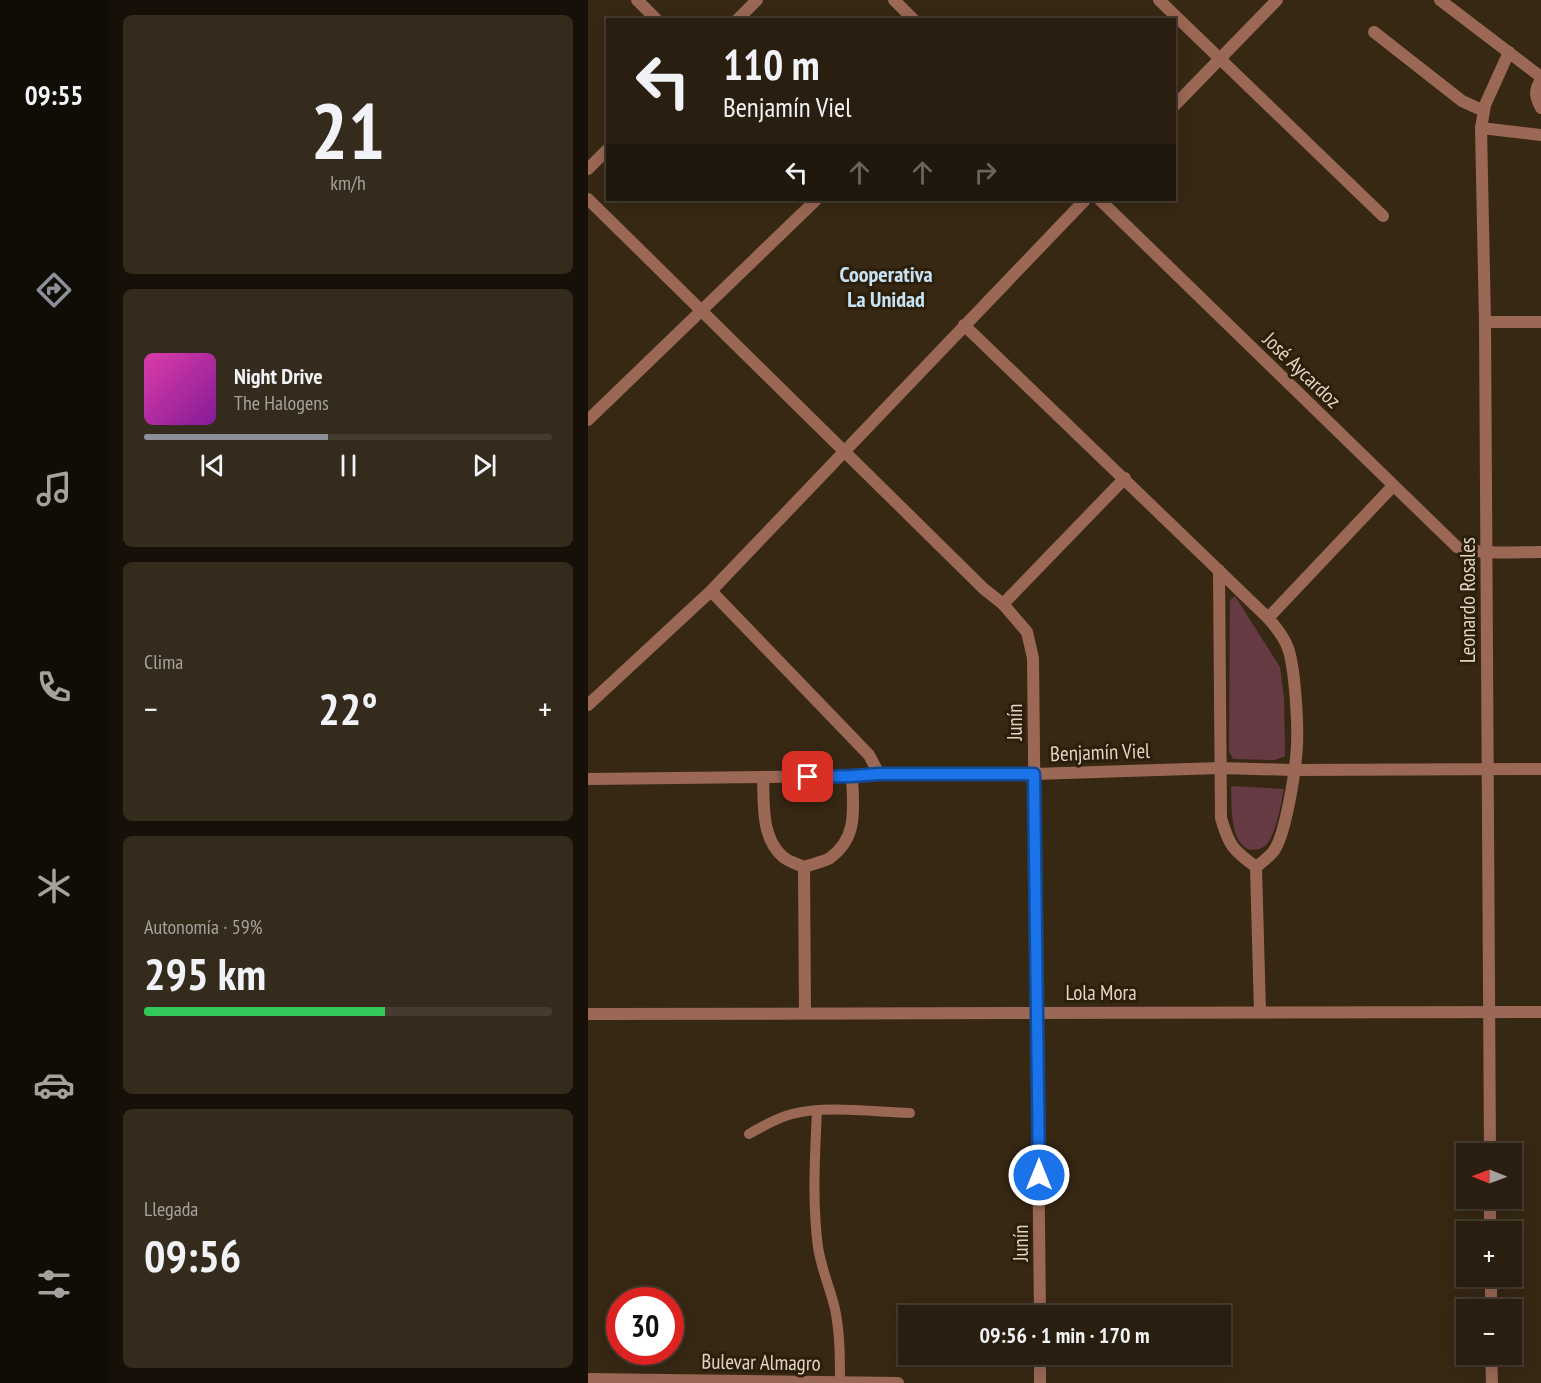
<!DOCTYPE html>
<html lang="es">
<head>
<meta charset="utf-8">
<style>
	:root { --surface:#291e0f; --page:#352b1d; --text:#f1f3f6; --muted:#a5a29e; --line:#453c2f; --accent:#8c9099 }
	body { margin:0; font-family:"PT Sans Narrow",sans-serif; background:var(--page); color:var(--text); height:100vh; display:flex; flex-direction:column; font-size:22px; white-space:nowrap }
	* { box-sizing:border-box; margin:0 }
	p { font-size:20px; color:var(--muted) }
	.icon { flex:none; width:33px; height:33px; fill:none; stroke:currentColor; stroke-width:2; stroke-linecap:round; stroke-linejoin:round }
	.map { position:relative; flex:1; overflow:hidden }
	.side { display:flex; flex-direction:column; gap:15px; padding:15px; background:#171008; width:480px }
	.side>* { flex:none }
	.top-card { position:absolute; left:18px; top:18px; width:570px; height:183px; border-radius:0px; box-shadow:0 3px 15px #0003,0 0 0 2px var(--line); background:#291e0f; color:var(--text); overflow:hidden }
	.needle { width:39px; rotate:271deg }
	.tools { position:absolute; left:868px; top:1143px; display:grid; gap:12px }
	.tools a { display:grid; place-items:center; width:66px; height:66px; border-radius:0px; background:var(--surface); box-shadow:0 3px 15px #0003,0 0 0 2px var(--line); font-size:30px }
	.speed { position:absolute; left:18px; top:1287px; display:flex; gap:12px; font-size:30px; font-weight:700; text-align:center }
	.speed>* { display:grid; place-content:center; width:78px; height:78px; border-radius:50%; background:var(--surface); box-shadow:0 3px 15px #0003,0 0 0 2px var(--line); line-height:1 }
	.speed .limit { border:9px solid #d22; background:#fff; color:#111 }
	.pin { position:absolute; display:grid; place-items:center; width:51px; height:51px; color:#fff; margin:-26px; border-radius:12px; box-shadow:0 3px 9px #0006 }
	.me { position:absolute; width:66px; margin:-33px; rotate:0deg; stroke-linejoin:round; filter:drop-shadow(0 0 4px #0008) }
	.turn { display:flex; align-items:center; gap:21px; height:126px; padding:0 18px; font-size:27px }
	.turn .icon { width:78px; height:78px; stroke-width:2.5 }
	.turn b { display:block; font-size:42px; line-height:51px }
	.lanes { display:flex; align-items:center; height:57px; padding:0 18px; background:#0003; justify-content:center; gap:30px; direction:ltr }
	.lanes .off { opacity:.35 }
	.big { font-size:45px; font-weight:600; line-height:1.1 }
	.side .card { flex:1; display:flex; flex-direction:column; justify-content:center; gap:9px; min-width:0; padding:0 21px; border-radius:9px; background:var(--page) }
	.side .dial { align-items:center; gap:0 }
	.dial b { font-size:78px; line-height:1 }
	.song { display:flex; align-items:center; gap:18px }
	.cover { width:72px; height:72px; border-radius:9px; background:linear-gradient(135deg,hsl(320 70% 55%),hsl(290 70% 35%)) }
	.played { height:6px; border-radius:3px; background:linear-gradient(90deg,var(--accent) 45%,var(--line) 45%) }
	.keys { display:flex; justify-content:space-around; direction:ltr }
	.heat { display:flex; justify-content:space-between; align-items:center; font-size:33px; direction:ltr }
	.charge { height:9px; border-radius:4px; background:linear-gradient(90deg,#34c759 59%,var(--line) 0) }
	.trip { position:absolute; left:310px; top:1305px; width:333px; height:60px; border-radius:0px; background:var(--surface); box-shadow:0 3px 15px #0003,0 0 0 2px var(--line); font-weight:600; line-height:60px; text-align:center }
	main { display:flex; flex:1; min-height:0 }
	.tab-bar { display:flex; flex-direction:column; width:108px; justify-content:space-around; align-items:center; background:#100c06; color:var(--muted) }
	.tab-bar .icon { width:42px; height:42px }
	.tab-bar .active { color:var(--accent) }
	.tab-bar b { font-size:27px; color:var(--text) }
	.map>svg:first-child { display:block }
	.green { fill:#653a42 }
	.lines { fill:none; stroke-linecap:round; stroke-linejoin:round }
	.lane { stroke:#9b6855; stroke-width:10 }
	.street { stroke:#9b6855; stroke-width:12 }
	.route-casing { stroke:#114b97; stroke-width:15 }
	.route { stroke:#1a73e8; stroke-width:10 }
	.labels { text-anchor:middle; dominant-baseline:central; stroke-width:6; stroke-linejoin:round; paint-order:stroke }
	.street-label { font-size:21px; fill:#ded5c8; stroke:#2d1e0a }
	.neighbourhood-label { font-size:22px; font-weight:bold; fill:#c6e3f6; stroke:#2d1e0a }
</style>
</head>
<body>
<main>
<nav class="tab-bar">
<b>09:55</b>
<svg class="icon active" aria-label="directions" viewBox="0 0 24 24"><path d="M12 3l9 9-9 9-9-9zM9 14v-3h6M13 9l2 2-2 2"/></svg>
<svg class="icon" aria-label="music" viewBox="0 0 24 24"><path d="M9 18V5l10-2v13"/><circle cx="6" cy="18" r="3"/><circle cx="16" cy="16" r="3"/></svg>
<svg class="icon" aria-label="phone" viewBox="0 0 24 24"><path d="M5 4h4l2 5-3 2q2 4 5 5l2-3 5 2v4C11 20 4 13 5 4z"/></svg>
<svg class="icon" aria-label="climate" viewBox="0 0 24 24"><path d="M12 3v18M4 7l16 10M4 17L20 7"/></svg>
<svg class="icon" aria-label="car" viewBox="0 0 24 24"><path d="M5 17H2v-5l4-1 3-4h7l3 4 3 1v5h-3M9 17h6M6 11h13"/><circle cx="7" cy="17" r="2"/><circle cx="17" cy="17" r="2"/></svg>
<svg class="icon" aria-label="filters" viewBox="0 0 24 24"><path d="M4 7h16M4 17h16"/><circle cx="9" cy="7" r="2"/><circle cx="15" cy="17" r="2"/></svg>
</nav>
<section class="side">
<div class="card dial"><b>21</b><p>km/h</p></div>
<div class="card">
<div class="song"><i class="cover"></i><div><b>Night Drive</b><p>The Halogens</p></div></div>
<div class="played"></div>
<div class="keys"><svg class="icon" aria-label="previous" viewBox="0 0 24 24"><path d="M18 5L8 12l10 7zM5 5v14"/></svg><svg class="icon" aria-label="pause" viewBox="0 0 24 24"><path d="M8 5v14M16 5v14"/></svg><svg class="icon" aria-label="next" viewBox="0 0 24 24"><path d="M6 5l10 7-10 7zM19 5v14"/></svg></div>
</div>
<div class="card"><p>Clima</p>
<div class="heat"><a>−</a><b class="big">22°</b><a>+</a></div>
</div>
<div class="card"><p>Autonomía · 59%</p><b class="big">295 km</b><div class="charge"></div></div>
<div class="card"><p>Llegada</p><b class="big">09:56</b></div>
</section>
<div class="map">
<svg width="953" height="1383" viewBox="0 0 953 1383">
	<rect width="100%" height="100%" fill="#372814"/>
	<g class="green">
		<polygon points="647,596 692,667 696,697 697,756 687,760 645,759 641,752 642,600"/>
		<path d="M643,786L696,789C693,804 688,836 677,846C673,849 667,850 663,850C641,845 644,804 643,786Z"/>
	</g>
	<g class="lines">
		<g class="lane">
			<path d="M229,1110C227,1156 224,1201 230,1247C233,1268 242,1288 247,1309C252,1333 252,1358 252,1382"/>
			<path d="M161,1134C175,1126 189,1118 204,1114C237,1105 287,1112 322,1113"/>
		</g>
		<g class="street">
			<polyline points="49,0 69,20"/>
			<polyline points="306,0 326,20"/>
			<polyline points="571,0 795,216"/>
			<polyline points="852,0 953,77"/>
			<polyline points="149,20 169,0"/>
			<polyline points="786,32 874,101 896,111"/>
			<path d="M953,80C946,90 947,97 953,108"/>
			<polyline points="586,106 689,0"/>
			<polyline points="893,128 953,135"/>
			<polyline points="0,169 20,149"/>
			<polyline points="0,199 396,589 415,604 439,632 445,658 452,1316"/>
			<path d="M512,200L869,547C896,555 925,552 953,552"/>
			<polyline points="897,322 953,322"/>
			<path d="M376,325L680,618C688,627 696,637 700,648C707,668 710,723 709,745C708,767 698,836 685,852C680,858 673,863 668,867C645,850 641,846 633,818L631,570"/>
			<polyline points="0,420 228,200"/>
			<polyline points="123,591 281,755 291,774"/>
			<polyline points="415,604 537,478"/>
			<polyline points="680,618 805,486"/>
			<polyline points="0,705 123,591 497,200"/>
			<path d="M175,777C176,803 173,837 194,856C199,861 209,864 216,867C224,864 235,862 242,858C271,837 265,807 264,776"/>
			<polyline points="0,779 264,776 291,774 446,774 632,768 705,770 953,769"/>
			<polyline points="216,867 217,1013"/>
			<polyline points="668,867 672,1012"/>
			<polyline points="0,1014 953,1012"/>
			<polyline points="902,1154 897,322 893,128 897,105 921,52"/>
			<polyline points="902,1198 902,1232"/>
			<polyline points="903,1276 903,1310"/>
			<polyline points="452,1354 452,1383"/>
			<polyline points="903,1354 904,1383"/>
			<polyline points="0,1379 310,1383"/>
		</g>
	</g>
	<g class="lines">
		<defs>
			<polyline id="route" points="220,777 264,776 291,774 446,774 451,1175"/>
		</defs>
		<use href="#route" class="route-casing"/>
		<use href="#route" class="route"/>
	</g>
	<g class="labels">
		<g class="street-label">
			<text transform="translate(714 370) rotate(44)">José Aycardoz</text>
			<text transform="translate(879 600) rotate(-90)">Leonardo Rosales</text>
			<text transform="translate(426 722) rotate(-90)">Junín</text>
			<text transform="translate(512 752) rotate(-2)">Benjamín Viel</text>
			<text x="513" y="992">Lola Mora</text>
			<text transform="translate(432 1243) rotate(-90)">Junín</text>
			<text transform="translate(173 1362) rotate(1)">Bulevar Almagro</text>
		</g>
		<g class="neighbourhood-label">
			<text x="298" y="274">Cooperativa<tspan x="298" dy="25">La Unidad</tspan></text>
		</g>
	</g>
</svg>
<div class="tools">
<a><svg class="needle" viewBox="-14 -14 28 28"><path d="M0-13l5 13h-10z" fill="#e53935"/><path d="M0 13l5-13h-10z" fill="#a5a29e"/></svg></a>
<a>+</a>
<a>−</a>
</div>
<div class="speed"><div class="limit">30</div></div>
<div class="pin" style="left:220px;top:777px;background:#d93025"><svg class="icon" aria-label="arrive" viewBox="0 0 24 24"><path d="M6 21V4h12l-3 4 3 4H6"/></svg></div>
<svg class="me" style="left:451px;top:1175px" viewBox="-20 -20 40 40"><circle r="17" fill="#1a73e8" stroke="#fff" stroke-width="3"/><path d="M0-11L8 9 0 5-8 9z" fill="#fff"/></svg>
<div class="trip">09:56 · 1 min · 170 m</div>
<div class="top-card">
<div class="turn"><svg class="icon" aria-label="left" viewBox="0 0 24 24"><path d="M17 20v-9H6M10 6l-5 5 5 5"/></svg><div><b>110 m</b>Benjamín Viel</div></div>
<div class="lanes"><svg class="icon" aria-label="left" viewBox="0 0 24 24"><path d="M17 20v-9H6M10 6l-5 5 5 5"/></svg><svg class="icon off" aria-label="ahead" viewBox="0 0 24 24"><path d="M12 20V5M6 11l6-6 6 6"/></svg><svg class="icon off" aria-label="ahead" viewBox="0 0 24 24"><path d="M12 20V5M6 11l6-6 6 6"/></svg><svg class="icon off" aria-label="right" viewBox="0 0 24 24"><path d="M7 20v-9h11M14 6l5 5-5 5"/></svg></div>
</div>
</div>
</main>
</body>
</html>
